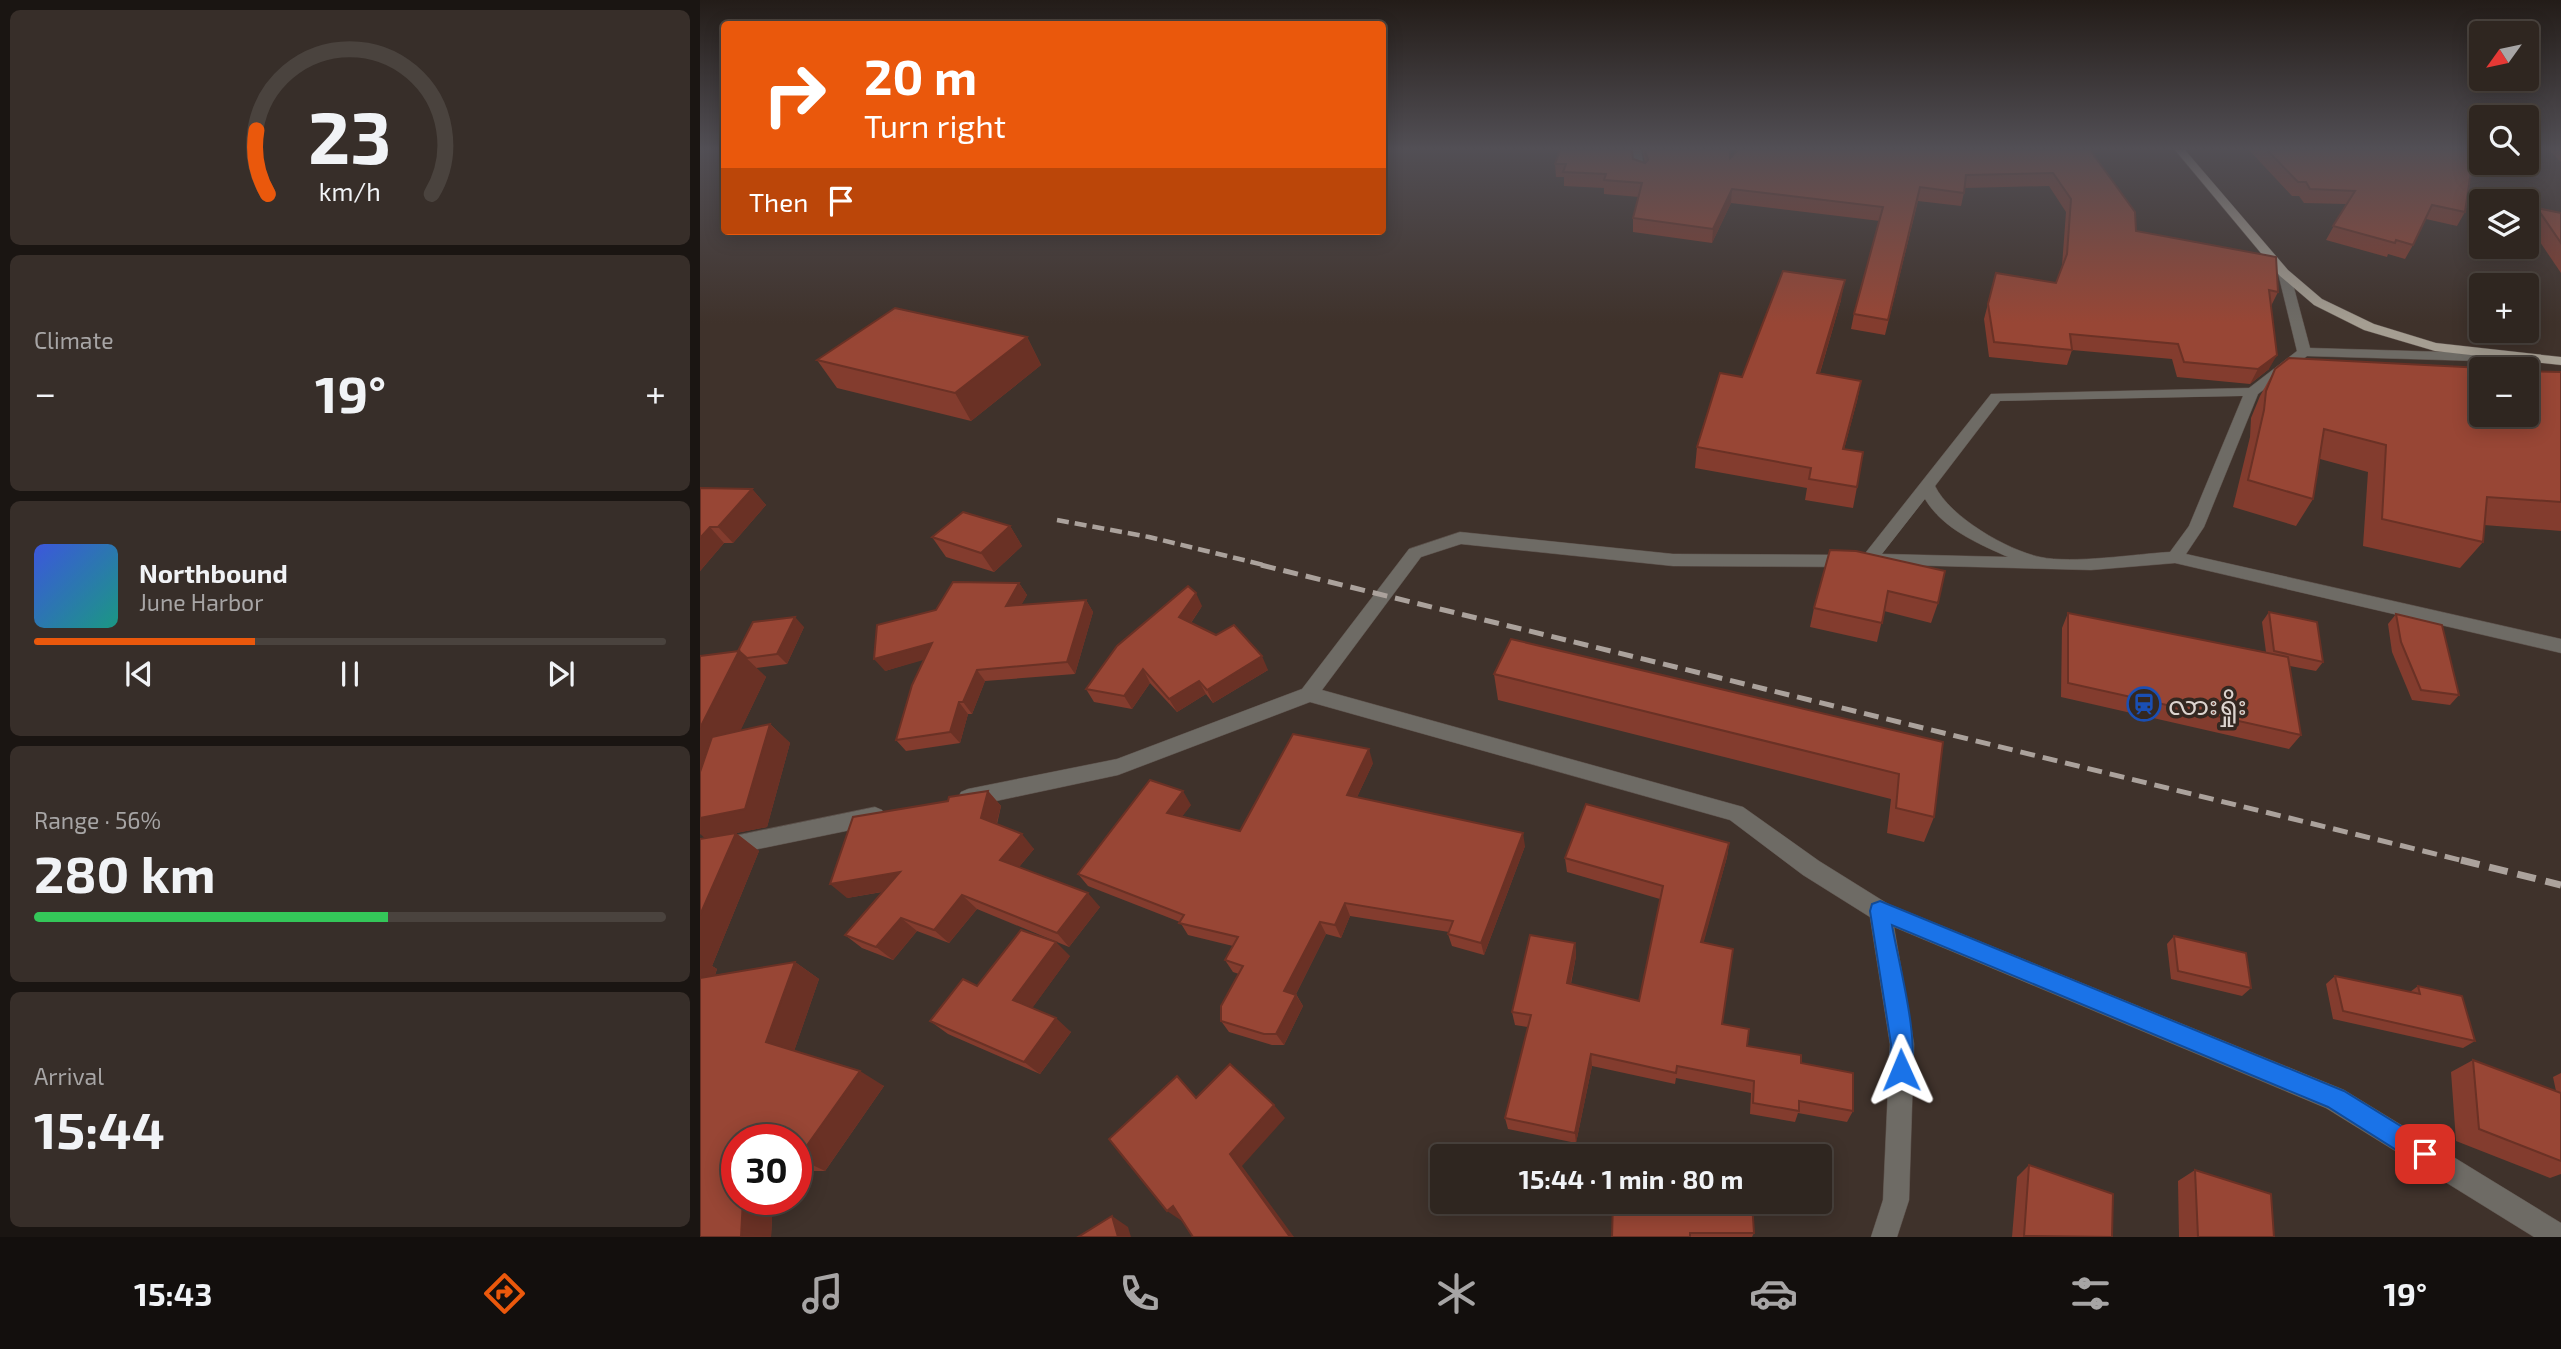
<!DOCTYPE html>
<html lang="en">
<head>
<meta charset="utf-8">
<style>
	:root { --surface:#2f2620; --page:#372e29; --text:#f1f3f6; --muted:#a7a5a5; --line:#4a433e; --accent:#ea580c }
	body { margin:0; font-family:"Exo 2","Noto Sans Myanmar",sans-serif; background:var(--page); color:var(--text); height:100vh; display:flex; flex-direction:column; font-size:26px; white-space:nowrap }
	* { box-sizing:border-box; margin:0 }
	p { font-size:23px; color:var(--muted) }
	.icon { flex:none; width:38px; height:38px; fill:none; stroke:currentColor; stroke-width:2; stroke-linecap:round; stroke-linejoin:round }
	.map { position:relative; flex:1; overflow:hidden }
	.drawer { display:flex; flex-direction:column; gap:10px; padding:10px; background:#1a1512; width:700px }
	.drawer>* { flex:none }
	.top-card { position:absolute; left:21px; top:21px; width:665px; height:214px; border-radius:7px; box-shadow:0 4px 18px #0003,0 0 0 2px var(--line); background:#ea580c; color:#fff; overflow:hidden }
	.needle { width:46px; rotate:237deg }
	.fabs { position:absolute; left:1769px; top:21px; display:grid; gap:14px }
	.fabs a { display:grid; place-items:center; width:70px; height:70px; border-radius:7px; background:var(--surface); box-shadow:0 4px 18px #0003,0 0 0 2px var(--line); font-size:35px }
	.speed { position:absolute; left:21px; top:1124px; display:flex; gap:14px; font-size:35px; font-weight:700; text-align:center }
	.speed>* { display:grid; place-content:center; width:91px; height:91px; border-radius:50%; background:var(--surface); box-shadow:0 4px 18px #0003,0 0 0 2px var(--line); line-height:1 }
	.speed .limit { border:10px solid #d22; background:#fff; color:#111 }
	.pin { position:absolute; display:grid; place-items:center; width:60px; height:60px; color:#fff; margin:-30px; border-radius:14px; box-shadow:0 4px 10px #0006 }
	.me { position:absolute; width:77px; margin:-38px; rotate:359deg; stroke-linejoin:round; filter:drop-shadow(0 0 5px #0008) }
	.turn { display:flex; align-items:center; gap:24px; height:147px; padding:0 28px; font-size:32px }
	.turn .icon { width:91px; height:91px; stroke-width:2.5 }
	.turn b { display:block; font-size:49px; line-height:60px }
	.then { display:flex; align-items:center; height:66px; padding:0 28px; background:#0003; gap:14px; font-size:26px }
	.big { font-size:52px; font-weight:700; line-height:1.1 }
	.drawer .card { flex:1; display:flex; flex-direction:column; justify-content:center; gap:10px; min-width:0; padding:0 24px; border-radius:10px; background:var(--page) }
	.drawer .dial { align-items:center; gap:0 }
	.dial svg { height:182px; overflow:visible; fill:none; stroke:var(--line); stroke-width:7; stroke-linecap:round; text-anchor:middle }
	.dial text { fill:var(--text); stroke:none }
	.song { display:flex; align-items:center; gap:21px }
	.cover { width:84px; height:84px; border-radius:10px; background:linear-gradient(135deg,hsl(230 70% 55%),hsl(170 70% 35%)) }
	.played { height:7px; border-radius:4px; background:linear-gradient(90deg,var(--accent) 35%,var(--line) 35%) }
	.keys { display:flex; justify-content:space-around; direction:ltr }
	.heat { display:flex; justify-content:space-between; align-items:center; font-size:38px; direction:ltr }
	.charge { height:10px; border-radius:5px; background:linear-gradient(90deg,#34c759 56%,var(--line) 0) }
	.trip { position:absolute; left:730px; top:1144px; width:402px; height:70px; border-radius:7px; background:var(--surface); box-shadow:0 4px 18px #0003,0 0 0 2px var(--line); font-weight:700; line-height:70px; text-align:center }
	.tabs { display:flex; height:112px; justify-content:space-around; align-items:center; background:#130f0d; color:var(--muted) }
	.tabs .icon { width:49px; height:49px }
	.tabs .selected { color:var(--accent) }
	.tabs b { font-size:32px; color:var(--text) }
	main { display:flex; flex:1; min-height:0 }
	.map>svg:first-child { display:block }
	.lines { fill:none; stroke-linecap:round; stroke-linejoin:round }
	.minor-casing { stroke:#5b4f49; stroke-width:1 }
	.major-casing { stroke:#5b4f49; stroke-width:1 }
	.minor { fill:#6e6b65; fill-rule:evenodd }
	.major { fill:#a59e92; fill-rule:evenodd }
	.rail-far2 { stroke:#aba29c; stroke-width:4.5; stroke-dasharray:12 6; stroke-linecap:butt }
	.rail-far1 { stroke:#aba29c; stroke-width:5; stroke-dasharray:15 8; stroke-linecap:butt }
	.rail { stroke:#aba29c; stroke-width:7; stroke-dasharray:19 10; stroke-linecap:butt }
	.wall { fill:#833c2e }
	.shaded-wall { fill:#6a3125 }
	.building { fill:#984635; stroke:#6a3125; stroke-width:2 }
	.route { fill:#1a73e8; stroke:#114b97; stroke-width:2 }
	.labels { text-anchor:middle; dominant-baseline:central; stroke-width:7; stroke-linejoin:round; paint-order:stroke }
	.poi-label { font-size:26px; fill:#dcd4cf; stroke:#342821; text-anchor:start }
</style>
</head>
<body>
<main>
<section class="drawer">
<div class="card dial"><svg viewBox="0 0 100 80">
<path d="M14 69A42 42 0 1 1 86 69"/>
<path d="M14 69A42 42 0 0 1 9 41" stroke="#ea580c"/>
<text x="50" y="56" font-size="32" font-weight="700">23</text>
<text x="50" y="72" font-size="11">km/h</text>
</svg></div>
<div class="card"><p>Climate</p>
<div class="heat"><a>−</a><b class="big">19°</b><a>+</a></div>
</div>
<div class="card">
<div class="song"><i class="cover"></i><div><b>Northbound</b><p>June Harbor</p></div></div>
<div class="played"></div>
<div class="keys"><svg class="icon" aria-label="previous" viewBox="0 0 24 24"><path d="M18 5L8 12l10 7zM5 5v14"/></svg><svg class="icon" aria-label="pause" viewBox="0 0 24 24"><path d="M8 5v14M16 5v14"/></svg><svg class="icon" aria-label="next" viewBox="0 0 24 24"><path d="M6 5l10 7-10 7zM19 5v14"/></svg></div>
</div>
<div class="card"><p>Range · 56%</p><b class="big">280 km</b><div class="charge"></div></div>
<div class="card"><p>Arrival</p><b class="big">15:44</b></div>
</section>
<div class="map">
<svg width="1861" height="1237" viewBox="0 0 1861 1237">
	<rect width="100%" height="100%" fill="#3f322b"/>
	<g class="lines">
		<defs>
			<g id="minor">
				<polygon points="931,150 941,150 945,174 936,172"/>
				<path d="M1584,269L1590,273L1610,348L1814,354L1821,358L1814,362L1607,356L1558,394L1504,527L1486,554L1861,639V653L1475,563L1391,570L1163,564L1161,560L1163,556L1291,394L1549,388L1597,351L1578,273ZM1543,396L1489,526L1470,552C1435,554 1373,564 1340,557C1307,550 1250,517 1235,486L1300,401ZM1225,499C1243,529 1277,543 1308,557L1182,554Z"/>
				<polygon points="760,532 973,554 1150,555 1158,561 1150,567 973,566 761,544 721,557 622,690 1043,807 1119,861 1188,904 1644,1090 1861,1223 1861,1237 1834,1237 1626,1108 1194,927 1214,1044 1209,1200 1197,1237 1171,1237 1183,1200 1190,1044 1170,917 1103,875 1030,820 610,702 418,775 268,807 261,804 258,798 261,792 268,789 417,759 602,689 709,549"/>
				<polygon points="175,807 182,810 185,816 182,822 175,825 0,861 0,843"/>
			</g>
			<polygon id="major" points="1475,150 1485,150 1588,270 1622,299 1674,324 1736,343 1861,357 1861,365 1735,351 1664,330 1614,305 1580,276"/>
		</defs>
		<use href="#minor" class="minor-casing"/>
		<use href="#major" class="major-casing"/>
		<use href="#minor" class="minor"/>
		<use href="#major" class="major"/>
		<polyline class="rail-far2" points="357,520 449,537 568,566"/>
		<polyline class="rail-far1" points="561,565 1768,862"/>
		<polyline class="rail" points="1761,860 1861,885"/>
	</g>
	<g class="wall">
		<polygon points="942,150 1030,150 1030,158 1390,150 1436,231 1578,292 1571,306 1569,369 1550,384 1477,377 1472,359 1372,350 1367,365 1289,357 1284,319 1296,273 1356,283 1362,266 1366,212 1349,186 1265,188 1261,206 1218,201 1185,335 1151,329 1154,314 1180,221 1031,203 1012,243 933,232 933,218 939,197 904,194 904,188 864,186 864,177 856,177 855,164 933,159 945,163"/>
		<polygon points="1549,150 1774,150 1765,212 1757,226 1726,219 1713,245 1705,259 1688,254 1687,257 1626,240 1646,204 1604,203 1599,196 1592,196"/>
		<polygon points="1849,150 1861,150 1861,162"/>
		<polygon points="1837,208 1861,213 1861,273 1827,223"/>
		<polygon points="1141,300 1120,373 1161,381 1157,401 1144,449 1157,487 1153,508 1105,500 1107,488 995,468 997,447 1042,377"/>
		<polygon points="327,337 341,365 271,421 137,388 117,360"/>
		<polygon points="1575,369 1861,372 1861,531 1784,525 1783,542 1760,568 1663,546 1668,472 1620,459 1613,499 1596,526 1533,507 1550,437 1551,418 1560,396"/>
		<polygon points="0,488 52,489 66,505 33,543 24,543 0,571"/>
		<polygon points="310,526 322,546 294,572 246,557 232,537"/>
		<polygon points="1245,571 1238,603 1231,623 1184,611 1177,642 1110,627 1114,608"/>
		<polygon points="319,583 327,595 321,605 386,600 393,612 375,674 285,681 272,714 268,714 260,743 206,751 196,740 224,659 185,671 236,610"/>
		<polygon points="502,606 491,623 568,670 513,703 506,694 477,712 450,683 432,709 394,702 386,689"/>
		<polygon points="1569,612 1623,662 1616,671 1590,666 1601,735 1589,749 1361,697 1362,628 1368,613 1566,652 1562,622"/>
		<polygon points="1696,614 1759,695 1750,705 1712,700 1692,652 1688,624"/>
		<polygon points="104,627 87,664 56,668 66,677 40,731 70,724 90,743 67,827 36,833 59,851 12,966 17,969 15,975 95,962 119,979 94,1051 184,1086 125,1171 96,1171 96,1139 37,1139 37,1199 73,1199 71,1237 0,1237 5,838 38,651"/>
		<polygon points="794,674 1243,742 1234,817 1224,842 1187,833 1191,799 798,700"/>
		<polygon points="673,763 657,797 825,846 784,955 752,946 748,934 749,932 650,916 641,938 626,934 596,994 603,1006 584,1045 572,1045 529,1032 521,1021 539,974 533,972 525,960 533,946 488,935 480,922 388,886 378,874 491,805 482,816 540,831"/>
		<polygon points="288,791 301,806 297,824 334,849 319,867 400,907 369,947 277,909 249,943 217,931 193,960 162,948 145,935 182,892 147,898 248,801"/>
		<polygon points="1029,843 1027,857 1003,943 1022,1024 1047,1046 1101,1063 1153,1111 1147,1122 1098,1113 1095,1122 1050,1114 1051,1093 976,1078 975,1084 892,1066 876,1143 808,1129 805,1118 828,1027 815,1025 812,1012 875,943 876,956 871,984 939,1001 960,899 867,872 865,858"/>
		<polygon points="1474,936 1551,988 1542,996 1471,979 1467,944"/>
		<polygon points="370,956 332,1008 371,1032 340,1074 248,1034 230,1021 277,986"/>
		<polygon points="1635,976 1710,992 1718,986 1775,1041 1763,1048 1633,1019 1626,984"/>
		<polygon points="1773,1060 1856,1091 1853,1077 1861,1073 1861,1174 1850,1178 1756,1141 1751,1072"/>
		<polygon points="1329,1165 1412,1237 1312,1237 1317,1177"/>
		<polygon points="1495,1170 1574,1237 1479,1237 1478,1181"/>
		<polygon points="913,1202 1054,1233 1052,1237 912,1237"/>
	</g>
	<g class="shaded-wall">
		<polygon points="1032,189 1031,203 1012,243 1013,229"/>
		<polygon points="1145,280 1141,300 1114,393 1117,373"/>
		<polygon points="327,337 341,365 271,421 255,393"/>
		<polygon points="1577,355 1569,369 1550,384 1558,369"/>
		<polygon points="1161,381 1157,401 1139,469 1143,449"/>
		<polygon points="52,489 66,505 33,543 18,527"/>
		<polygon points="310,526 322,546 294,572 281,553"/>
		<polygon points="10,527 24,543 0,571 0,538"/>
		<polygon points="319,583 327,595 314,618 306,606"/>
		<polygon points="496,593 502,606 486,630 479,617"/>
		<polygon points="386,600 393,612 375,674 367,662"/>
		<polygon points="95,617 104,627 87,664 77,654"/>
		<polygon points="232,643 241,655 185,671 174,659"/>
		<polygon points="39,651 66,677 14,786 0,789 0,728"/>
		<polygon points="562,656 568,670 513,703 507,690"/>
		<polygon points="443,669 450,683 432,709 424,696"/>
		<polygon points="277,670 285,681 272,714 263,702"/>
		<polygon points="499,681 506,694 477,712 469,699"/>
		<polygon points="259,702 268,714 260,743 250,732"/>
		<polygon points="70,724 90,743 67,827 36,833 59,851 12,966 17,969 7,997 0,993 0,915 6,839 0,834 0,818"/>
		<polygon points="669,749 673,763 652,808 647,795"/>
		<polygon points="288,791 301,806 294,833 281,818"/>
		<polygon points="483,791 491,805 475,826 467,813"/>
		<polygon points="823,833 825,846 784,955 781,943"/>
		<polygon points="322,834 334,849 313,874 300,860"/>
		<polygon points="1029,843 1027,857 1000,956 1001,942"/>
		<polygon points="200,872 215,886 147,898 130,884"/>
		<polygon points="388,893 400,907 369,947 357,933"/>
		<polygon points="262,895 277,909 249,943 234,930"/>
		<polygon points="645,903 650,916 641,938 635,925"/>
		<polygon points="201,918 217,931 193,960 176,947"/>
		<polygon points="620,922 626,934 592,1002 584,991"/>
		<polygon points="356,942 370,956 328,1014 313,1000"/>
		<polygon points="875,943 876,956 868,996 867,983"/>
		<polygon points="95,962 119,979 92,1057 66,1042"/>
		<polygon points="596,995 603,1006 584,1045 576,1034"/>
		<polygon points="356,1018 371,1032 340,1074 324,1062"/>
		<polygon points="891,1054 892,1066 876,1143 875,1133"/>
		<polygon points="160,1071 184,1086 125,1171 98,1158"/>
		<polygon points="574,1105 585,1118 542,1166 594,1237 590,1237 530,1154"/>
		<polygon points="43,1199 73,1199 71,1237 41,1237"/>
		<polygon points="473,1206 487,1217 482,1221 467,1211"/>
		<polygon points="412,1216 428,1227 431,1237 418,1237"/>
	</g>
	<g class="building">
		<polygon points="860,150 932,150 933,159 945,163 948,160 945,150 1030,150 1030,158 1038,150 1390,150 1435,212 1436,231 1576,257 1578,292 1569,290 1577,355 1558,369 1484,362 1478,344 1370,334 1372,350 1294,342 1288,304 1296,273 1356,283 1367,254 1371,199 1353,173 1266,175 1264,193 1220,187 1188,320 1154,314 1183,207 1032,189 1013,229 933,218 942,183 904,180 906,174 863,172 866,164 855,164"/>
		<polygon points="1567,150 1774,150 1765,212 1732,205 1713,245 1696,240 1695,243 1633,226 1655,191 1610,189 1606,182 1598,182"/>
		<polygon points="1837,208 1861,213 1861,243"/>
		<polygon points="1083,271 1145,280 1117,373 1161,381 1143,449 1163,452 1157,487 1109,479 1111,468 997,447 1020,373 1042,377"/>
		<polygon points="195,308 327,337 255,393 117,360"/>
		<polygon points="1589,358 1803,369 1782,369 1782,415 1827,415 1827,371 1861,372 1861,502 1787,497 1783,542 1682,519 1686,445 1624,429 1613,499 1548,480 1564,410 1566,391 1575,369"/>
		<polygon points="0,488 52,489 18,527 10,527 0,538"/>
		<polygon points="263,512 310,526 281,553 232,537"/>
		<polygon points="1130,550 1156,551 1245,571 1238,603 1188,591 1182,623 1114,608"/>
		<polygon points="253,582 319,583 306,606 386,600 367,662 277,670 263,702 259,702 250,732 196,740 212,685 232,643 174,659 177,625 236,610"/>
		<polygon points="488,586 496,593 479,617 516,635 534,625 562,656 507,690 499,681 469,699 443,669 424,696 386,689 417,646"/>
		<polygon points="1569,612 1617,622 1623,662 1574,651"/>
		<polygon points="1368,613 1588,657 1601,735 1368,683"/>
		<polygon points="1696,614 1742,625 1759,695 1721,690 1701,642"/>
		<polygon points="95,617 77,654 47,658 39,651 38,651 53,622"/>
		<polygon points="811,639 1243,742 1234,817 1196,808 1199,774 794,674"/>
		<polygon points="39,651 0,728 0,656"/>
		<polygon points="70,724 45,809 0,818 0,772 12,737"/>
		<polygon points="593,734 669,749 647,795 823,833 781,943 748,934 753,921 645,903 635,925 620,922 584,991 596,995 576,1034 564,1034 521,1021 521,1006 543,966 525,960 538,937 479,923 484,915 378,874 450,780 483,791 467,813 540,831"/>
		<polygon points="288,791 281,818 322,834 300,860 388,893 357,933 262,895 234,930 201,918 176,947 145,935 200,872 130,884 153,817 248,801 249,797"/>
		<polygon points="886,804 1029,843 1001,942 1033,949 1022,1024 1049,1029 1047,1046 1101,1055 1101,1063 1153,1073 1153,1111 1099,1101 1099,1111 1053,1103 1054,1081 977,1066 976,1073 891,1054 875,1133 805,1118 831,1015 812,1012 830,935 875,943 867,983 939,1001 963,886 865,858"/>
		<polygon points="36,833 0,915 0,839"/>
		<polygon points="321,930 356,942 313,1000 356,1018 324,1062 230,1021 263,979 277,986"/>
		<polygon points="1474,936 1546,953 1551,988 1478,971"/>
		<polygon points="95,962 66,1042 160,1071 98,1158 96,1158 96,1139 37,1139 37,1199 43,1199 41,1237 0,1237 0,978"/>
		<polygon points="1635,976 1720,994 1718,986 1762,996 1775,1041 1643,1011"/>
		<polygon points="1773,1060 1861,1093 1861,1161 1779,1129"/>
		<polygon points="530,1064 574,1105 530,1154 590,1237 493,1237 473,1206 467,1211 409,1139 477,1076 496,1098"/>
		<polygon points="1329,1165 1413,1194 1412,1237 1324,1236"/>
		<polygon points="1495,1170 1571,1194 1574,1237 1498,1237"/>
		<polygon points="913,1202 1052,1202 1054,1233 990,1233 990,1237 912,1237"/>
		<polygon points="412,1216 418,1237 378,1237"/>
	</g>
	<linearGradient id="sky" x2="0" y2="1"><stop stop-color="#231c18"/><stop offset="0.46" stop-color="#524f55"/><stop offset="1" stop-color="#524f55" stop-opacity="0"/></linearGradient>
	<rect width="1861" height="323" fill="url(#sky)"/>
	<path class="route" d="M1180,901L1644,1091L1733,1146L1737,1154L1733,1163L1725,1166L1717,1163L1628,1107L1192,925C1198,961 1222,1047 1209,1078L1201,1081L1193,1078L1190,1070L1191,1044L1170,911L1172,904Z"/>
	<defs>
		<symbol id="station-ring" viewBox="-11 -11 22 22"><circle r="9.5" fill="#342821" stroke="#1a4fb4" stroke-width="1.5"/><path d="M-3-6H3Q5-6 5-4V2Q5 4 3 4L4.5 6H3L1.5 4h-3L-3 6H-4.5L-3 4Q-5 4-5 2V-4Q-5-6-3-6ZM-3.5-4v3h7v-3ZM-3.5 1v1.5H-2V1ZM2 1v1.5H3.5V1Z" fill="#1a4fb4"/></symbol>
	</defs>
	<g fill-rule="evenodd">
		<use href="#station-ring" x="1425" y="685" width="38" height="38"/>
	</g>
	<g class="labels">
		<g class="poi-label">
			<text x="1468" y="704">လားရှိုး</text>
		</g>
	</g>
</svg>
<div class="fabs">
<a><svg class="needle" viewBox="-14 -14 28 28"><path d="M0-13l5 13h-10z" fill="#e53935"/><path d="M0 13l5-13h-10z" fill="#a7a5a5"/></svg></a>
<a><svg class="icon" aria-label="search" viewBox="0 0 24 24"><circle cx="10" cy="10" r="6"/><path d="M15 15l6 6"/></svg></a>
<a><svg class="icon" aria-label="layers" viewBox="0 0 24 24"><path d="M12 4l9 5-9 5-9-5zM3 14l9 5 9-5"/></svg></a>
<a>+</a>
<a>−</a>
</div>
<div class="speed"><div class="limit">30</div></div>
<div class="pin" style="left:1725px;top:1154px;background:#d93025"><svg class="icon" aria-label="arrive" viewBox="0 0 24 24"><path d="M6 21V4h12l-3 4 3 4H6"/></svg></div>
<svg class="me" style="left:1201px;top:1070px" viewBox="-20 -20 40 40"><path d="M0-17L14 15 0 8-14 15z" fill="#1a73e8" stroke="#fff" stroke-width="4"/></svg>
<div class="trip">15:44 · 1 min · 80 m</div>
<div class="top-card">
<div class="turn"><svg class="icon" aria-label="right" viewBox="0 0 24 24"><path d="M7 20v-9h11M14 6l5 5-5 5"/></svg><div><b>20 m</b>Turn right</div></div>
<div class="then">Then<svg class="icon" aria-label="arrive" viewBox="0 0 24 24"><path d="M6 21V4h12l-3 4 3 4H6"/></svg></div>
</div>
</div>
</main>
<nav class="tabs">
<b>15:43</b>
<svg class="icon selected" aria-label="directions" viewBox="0 0 24 24"><path d="M12 3l9 9-9 9-9-9zM9 14v-3h6M13 9l2 2-2 2"/></svg>
<svg class="icon" aria-label="music" viewBox="0 0 24 24"><path d="M9 18V5l10-2v13"/><circle cx="6" cy="18" r="3"/><circle cx="16" cy="16" r="3"/></svg>
<svg class="icon" aria-label="phone" viewBox="0 0 24 24"><path d="M5 4h4l2 5-3 2q2 4 5 5l2-3 5 2v4C11 20 4 13 5 4z"/></svg>
<svg class="icon" aria-label="climate" viewBox="0 0 24 24"><path d="M12 3v18M4 7l16 10M4 17L20 7"/></svg>
<svg class="icon" aria-label="car" viewBox="0 0 24 24"><path d="M5 17H2v-5l4-1 3-4h7l3 4 3 1v5h-3M9 17h6M6 11h13"/><circle cx="7" cy="17" r="2"/><circle cx="17" cy="17" r="2"/></svg>
<svg class="icon" aria-label="filters" viewBox="0 0 24 24"><path d="M4 7h16M4 17h16"/><circle cx="9" cy="7" r="2"/><circle cx="15" cy="17" r="2"/></svg>
<b>19°</b>
</nav>
</body>
</html>
